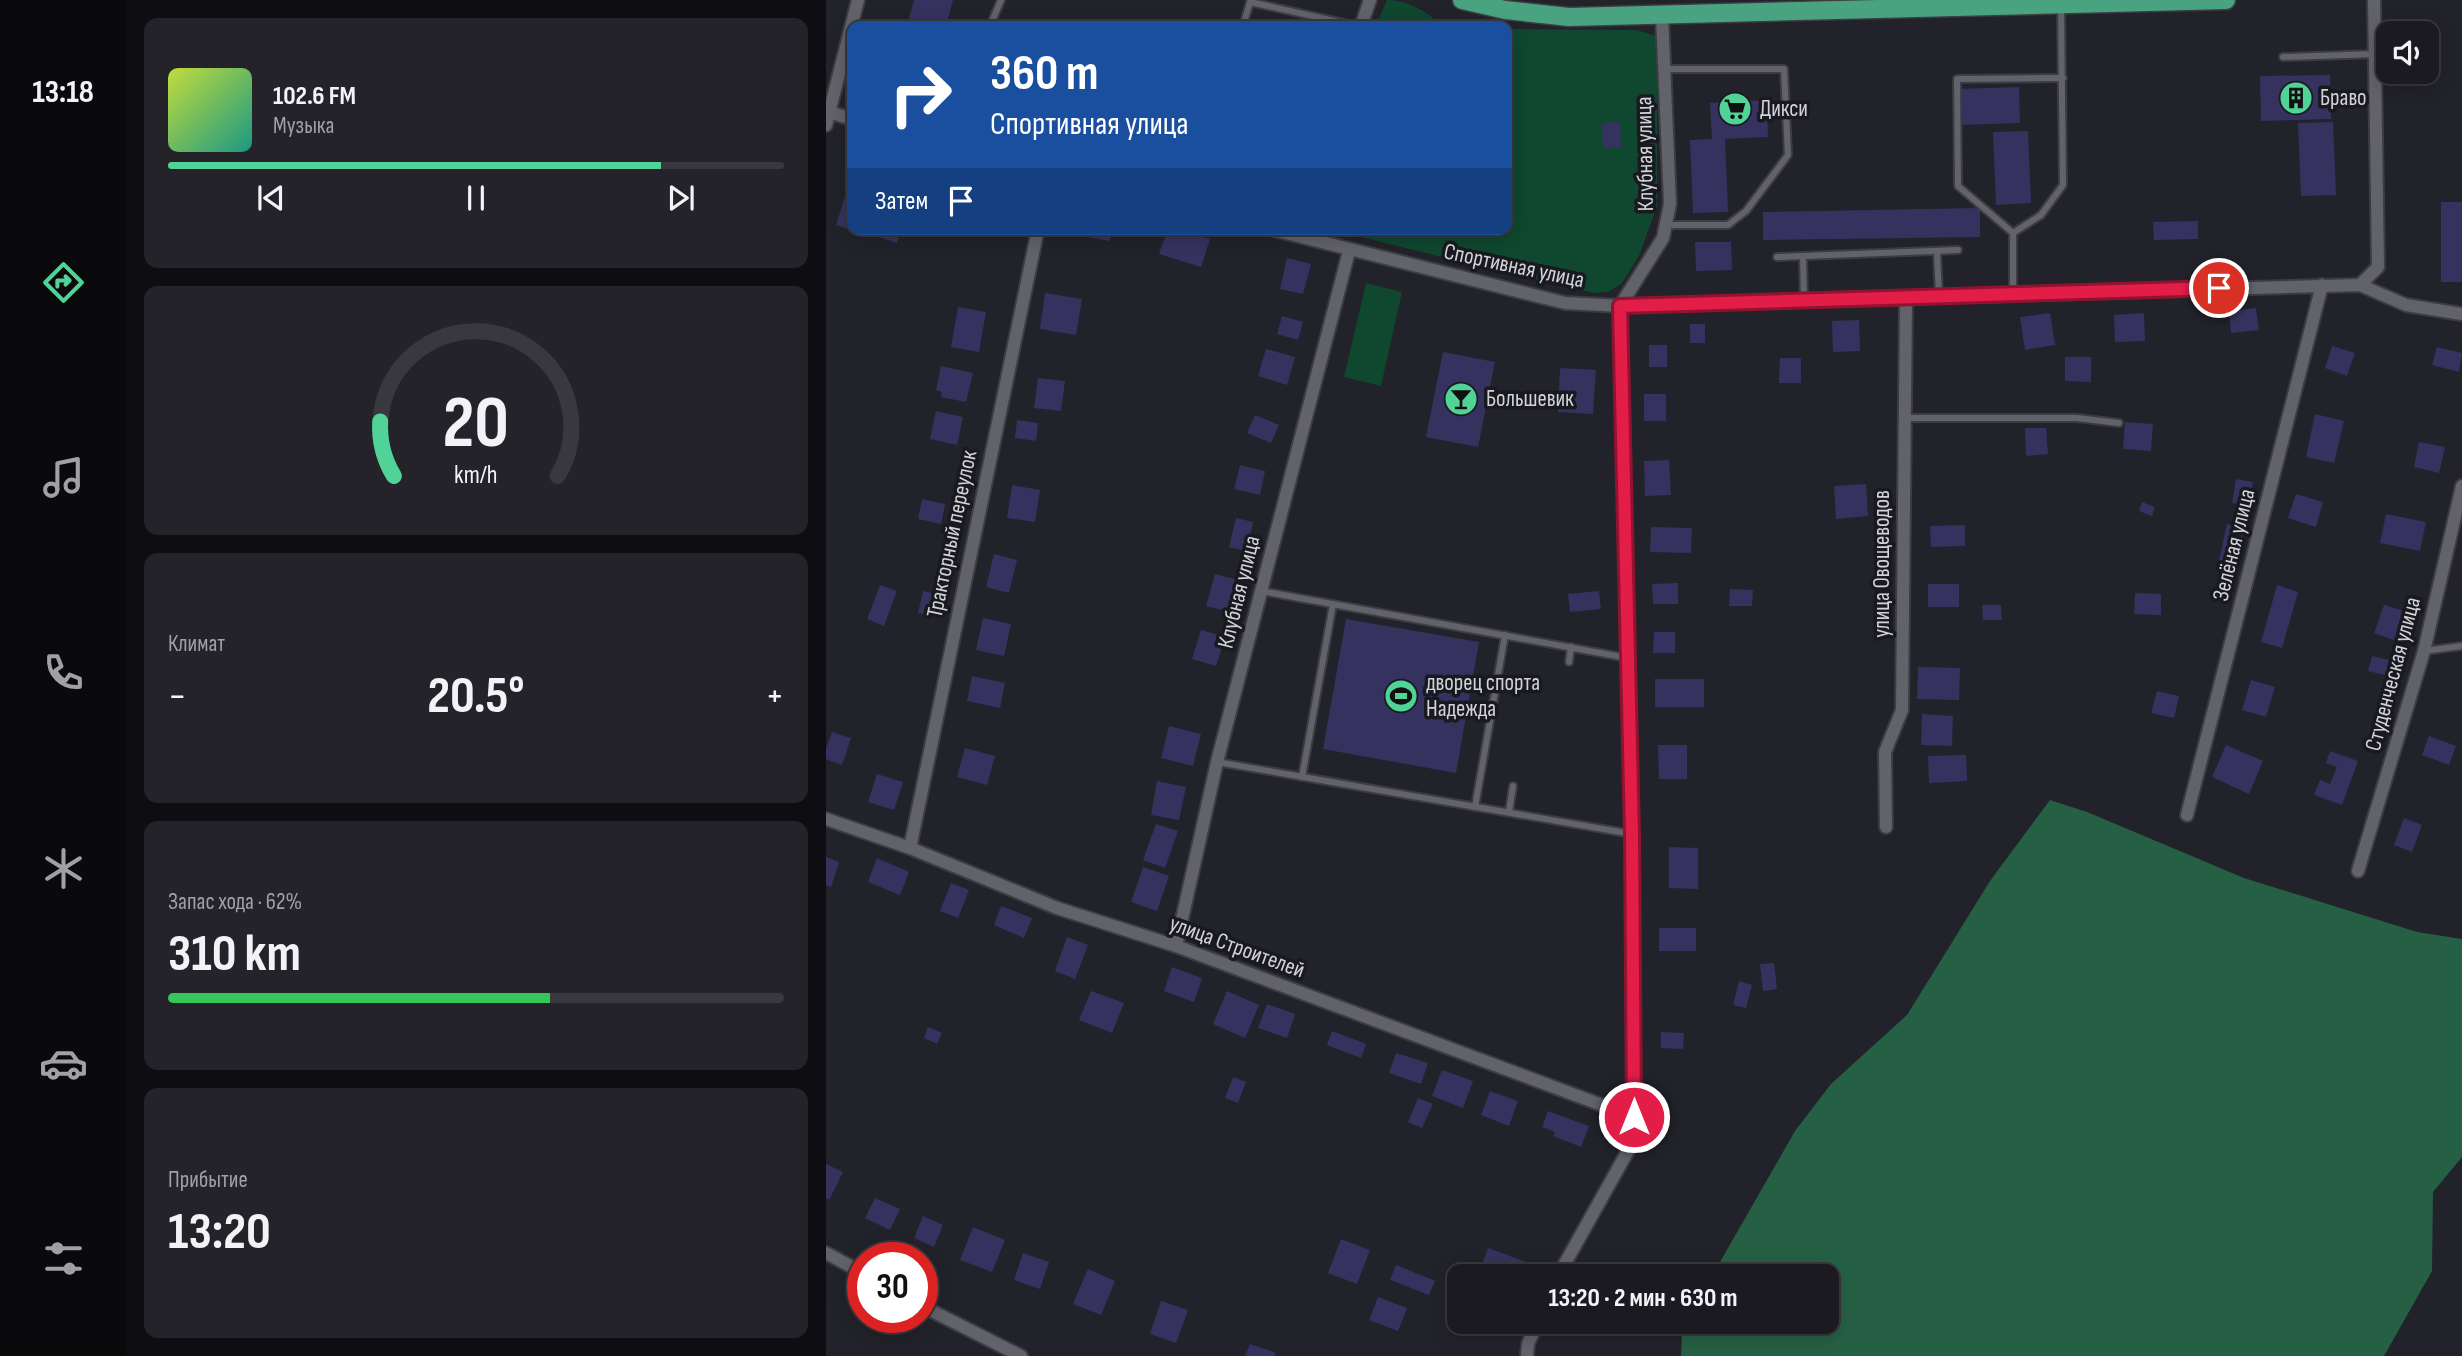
<!DOCTYPE html>
<html lang="ru">
<head>
<meta charset="utf-8">
<style>
	:root { --surface:#1a1a20; --page:#232329; --text:#f1f3f6; --muted:#9fa1a5; --line:#38383e; --accent:#51d397 }
	body { margin:0; font-family:"Sofia Sans Condensed",sans-serif; background:var(--page); color:var(--text); height:100vh; display:flex; flex-direction:column; font-size:26px; white-space:nowrap }
	* { box-sizing:border-box; margin:0 }
	p { font-size:23px; color:var(--muted) }
	.icon { flex:none; width:38px; height:38px; fill:none; stroke:currentColor; stroke-width:2; stroke-linecap:round; stroke-linejoin:round }
	.map { position:relative; flex:1; overflow:hidden }
	.side { display:flex; flex-direction:column; gap:18px; padding:18px; background:#0e0e12; width:700px }
	.side>* { flex:none }
	.top-card { position:absolute; left:21px; top:21px; width:665px; height:214px; border-radius:14px; box-shadow:0 4px 18px #0003,0 0 0 2px var(--line); background:#1a4fa0; color:#fff; overflow:hidden }
	.controls { position:absolute; left:1550px; top:21px; display:grid; gap:14px }
	.controls a { display:grid; place-items:center; width:63px; height:63px; border-radius:14px; background:var(--surface); box-shadow:0 4px 18px #0003,0 0 0 2px var(--line); font-size:35px }
	.speed { position:absolute; left:21px; top:1242px; display:flex; gap:14px; font-size:35px; font-weight:700; text-align:center }
	.speed>* { display:grid; place-content:center; width:91px; height:91px; border-radius:50%; background:var(--surface); box-shadow:0 4px 18px #0003,0 0 0 2px var(--line); line-height:1 }
	.speed .limit { border:10px solid #d22; background:#fff; color:#111 }
	.pin { position:absolute; display:grid; place-items:center; width:60px; height:60px; color:#fff; margin:-30px; border:4px solid #fff; border-radius:50%; box-shadow:0 2px 7px #0007 }
	.me { position:absolute; width:77px; margin:-38px; rotate:0deg; stroke-linejoin:round; filter:drop-shadow(0 0 5px #0008) }
	.turn { display:flex; align-items:center; gap:24px; height:147px; padding:0 28px; font-size:32px }
	.turn .icon { width:91px; height:91px; stroke-width:2.5 }
	.turn b { display:block; font-size:49px; line-height:60px }
	.then { display:flex; align-items:center; height:66px; padding:0 28px; background:#0003; gap:14px; font-size:26px }
	.big { font-size:52px; font-weight:700; line-height:1.1 }
	.side .widget { flex:1; display:flex; flex-direction:column; justify-content:center; gap:10px; min-width:0; padding:0 24px; border-radius:14px; background:var(--page) }
	.side .dial { align-items:center; gap:0 }
	.dial svg { height:182px; overflow:visible; fill:none; stroke:var(--line); stroke-width:7; stroke-linecap:round; text-anchor:middle }
	.dial text { fill:var(--text); stroke:none }
	.song { display:flex; align-items:center; gap:21px }
	.cover { width:84px; height:84px; border-radius:10px; background:linear-gradient(135deg,hsl(70 70% 55%),hsl(170 70% 35%)) }
	.played { height:7px; border-radius:4px; background:linear-gradient(90deg,var(--accent) 80%,var(--line) 80%) }
	.keys { display:flex; justify-content:space-around; direction:ltr }
	.heat { display:flex; justify-content:space-between; align-items:center; font-size:38px; direction:ltr }
	.charge { height:10px; border-radius:5px; background:linear-gradient(90deg,#34c759 62%,var(--line) 0) }
	.trip { position:absolute; left:621px; top:1264px; width:392px; height:70px; border-radius:14px; background:var(--surface); box-shadow:0 4px 18px #0003,0 0 0 2px var(--line); font-weight:700; line-height:70px; text-align:center }
	main { display:flex; flex:1; min-height:0 }
	.dock { display:flex; flex-direction:column; width:126px; justify-content:space-around; align-items:center; background:#0a0a0d; color:var(--muted) }
	.dock .icon { width:49px; height:49px }
	.dock .active { color:var(--accent) }
	.dock b { font-size:32px; color:var(--text) }
	.map>svg:first-child { display:block }
	.green { fill:#0f472f }
	.forest { fill:#266044 }
	.building { fill:#36325f }
	.lines { fill:none; stroke-linecap:round; stroke-linejoin:round }
	.lane-casing { stroke:#3c3c42; stroke-width:10 }
	.street-casing { stroke:#3c3c42; stroke-width:16 }
	.primary-casing { stroke:#3c3c42; stroke-width:21 }
	.lane { stroke:#62626b; stroke-width:6 }
	.street { stroke:#62626b; stroke-width:12 }
	.primary { stroke:#49a381; stroke-width:18 }
	.route-casing { stroke:#92132f; stroke-width:18 }
	.route { stroke:#e11d48; stroke-width:12 }
	.labels { text-anchor:middle; dominant-baseline:central; stroke-width:7; stroke-linejoin:round; paint-order:stroke }
	.poi-label { font-size:23px; fill:#d2d2d8; stroke:#191920; text-anchor:start }
	.street-label { font-size:23px; fill:#d2d2d8; stroke:#191920 }
</style>
</head>
<body>
<main>
<nav class="dock">
<b>13:18</b>
<svg class="icon active" aria-label="directions" viewBox="0 0 24 24"><path d="M12 3l9 9-9 9-9-9zM9 14v-3h6M13 9l2 2-2 2"/></svg>
<svg class="icon" aria-label="music" viewBox="0 0 24 24"><path d="M9 18V5l10-2v13"/><circle cx="6" cy="18" r="3"/><circle cx="16" cy="16" r="3"/></svg>
<svg class="icon" aria-label="phone" viewBox="0 0 24 24"><path d="M5 4h4l2 5-3 2q2 4 5 5l2-3 5 2v4C11 20 4 13 5 4z"/></svg>
<svg class="icon" aria-label="climate" viewBox="0 0 24 24"><path d="M12 3v18M4 7l16 10M4 17L20 7"/></svg>
<svg class="icon" aria-label="car" viewBox="0 0 24 24"><path d="M5 17H2v-5l4-1 3-4h7l3 4 3 1v5h-3M9 17h6M6 11h13"/><circle cx="7" cy="17" r="2"/><circle cx="17" cy="17" r="2"/></svg>
<svg class="icon" aria-label="filters" viewBox="0 0 24 24"><path d="M4 7h16M4 17h16"/><circle cx="9" cy="7" r="2"/><circle cx="15" cy="17" r="2"/></svg>
</nav>
<section class="side">
<div class="widget">
<div class="song"><i class="cover"></i><div><b>102.6 FM</b><p>Музыка</p></div></div>
<div class="played"></div>
<div class="keys"><svg class="icon" aria-label="previous" viewBox="0 0 24 24"><path d="M18 5L8 12l10 7zM5 5v14"/></svg><svg class="icon" aria-label="pause" viewBox="0 0 24 24"><path d="M8 5v14M16 5v14"/></svg><svg class="icon" aria-label="next" viewBox="0 0 24 24"><path d="M6 5l10 7-10 7zM19 5v14"/></svg></div>
</div>
<div class="widget dial"><svg viewBox="0 0 100 80">
<path d="M14 69A42 42 0 1 1 86 69"/>
<path d="M14 69A42 42 0 0 1 8 45" stroke="#51d397"/>
<text x="50" y="56" font-size="32" font-weight="700">20</text>
<text x="50" y="72" font-size="11">km/h</text>
</svg></div>
<div class="widget"><p>Климат</p>
<div class="heat"><a>−</a><b class="big">20.5°</b><a>+</a></div>
</div>
<div class="widget"><p>Запас хода · 62%</p><b class="big">310 km</b><div class="charge"></div></div>
<div class="widget"><p>Прибытие</p><b class="big">13:20</b></div>
</section>
<div class="map">
<svg width="1636" height="1356" viewBox="0 0 1636 1356">
	<rect width="100%" height="100%" fill="#22222a"/>
	<g class="green">
		<path d="M561,0C581,0 602,12 616,26H550Z"/>
		<polygon points="681,29 810,30 831,36 831,206 813,256 796,283 782,292 768,293 710,280 502,229 681,229"/>
		<polygon points="540,283 576,292 555,386 518,377"/>
	</g>
	<polygon class="forest" points="1224,800 1261,812 1418,878 1591,932 1636,939 1636,1157 1607,1192 1606,1271 1558,1356 855,1356 856,1327 859,1321 1001,1321 1001,1276 886,1276 969,1131 1005,1084 1081,1015 1164,881"/>
	<g class="building">
		<polygon points="88,0 127,0 120,26 81,26"/>
		<polygon points="1504,75 1505,119 1435,121 1434,76"/>
		<polygon points="1193,87 1194,123 1133,125 1132,89"/>
		<polygon points="941,100 942,137 899,139 902,212 867,213 864,140 886,139 884,103"/>
		<polygon points="794,122 795,147 777,147 776,123"/>
		<polygon points="1507,122 1510,195 1475,196 1472,123"/>
		<polygon points="1202,131 1205,203 1170,205 1167,132"/>
		<polygon points="26,174 26,230 10,225"/>
		<rect x="1615" y="202" width="21" height="80"/>
		<polygon points="1154,208 1154,237 937,240 937,212"/>
		<polygon points="1372,221 1372,239 1328,240 1327,222"/>
		<polygon points="28,229 75,229 71,243"/>
		<polygon points="245,229 286,229 284,241 244,234"/>
		<polygon points="342,229 353,229 384,239 375,267 333,254"/>
		<polygon points="869,242 905,242 906,270 870,271"/>
		<polygon points="461,258 485,264 477,294 454,289"/>
		<polygon points="219,293 256,299 250,335 214,329"/>
		<polygon points="132,307 160,312 153,352 125,347"/>
		<polygon points="1430,308 1433,330 1405,333 1403,311"/>
		<polygon points="1224,313 1229,345 1199,350 1194,317"/>
		<polygon points="1318,313 1319,341 1289,342 1288,315"/>
		<polygon points="456,316 477,322 472,340 451,334"/>
		<polygon points="1033,320 1034,351 1007,352 1006,321"/>
		<rect x="864" y="324" width="15" height="19"/>
		<rect x="823" y="345" width="18" height="22"/>
		<polygon points="1506,346 1529,353 1521,376 1499,368"/>
		<polygon points="1611,347 1636,353 1633,372 1606,365"/>
		<polygon points="440,349 469,357 461,385 432,376"/>
		<polygon points="617,352 669,362 652,447 600,437"/>
		<polygon points="1239,357 1265,357 1265,382 1239,381"/>
		<polygon points="954,358 975,358 975,383 953,383"/>
		<polygon points="115,366 147,373 140,402 115,397 116,392 110,390"/>
		<polygon points="734,368 770,370 767,414 732,412"/>
		<polygon points="212,378 239,381 235,411 208,408"/>
		<rect x="818" y="394" width="22" height="27"/>
		<polygon points="110,411 137,417 131,445 104,439"/>
		<polygon points="1489,414 1518,421 1508,463 1480,457"/>
		<polygon points="429,415 453,425 445,443 421,433"/>
		<polygon points="191,420 212,423 210,441 189,438"/>
		<polygon points="1299,422 1327,424 1325,451 1297,449"/>
		<polygon points="1199,428 1220,428 1222,454 1200,456"/>
		<polygon points="1593,442 1619,447 1613,473 1588,467"/>
		<polygon points="843,460 845,495 819,496 818,461"/>
		<polygon points="414,465 439,471 434,495 408,489"/>
		<polygon points="1410,479 1427,482 1423,506 1406,503"/>
		<polygon points="1040,484 1042,516 1010,519 1008,486"/>
		<polygon points="186,485 214,490 209,522 181,518"/>
		<polygon points="1470,494 1497,502 1490,527 1462,518"/>
		<polygon points="96,499 119,504 115,524 92,519"/>
		<polygon points="1316,502 1329,507 1326,516 1313,511"/>
		<polygon points="1560,514 1600,522 1594,551 1554,543"/>
		<polygon points="410,518 427,522 421,551 403,547"/>
		<polygon points="1401,524 1419,529 1411,564 1393,560"/>
		<polygon points="1139,525 1139,546 1105,547 1104,526"/>
		<polygon points="825,527 866,528 865,553 824,552"/>
		<polygon points="168,554 191,560 183,593 160,587"/>
		<polygon points="389,574 412,580 404,612 380,606"/>
		<polygon points="852,583 852,604 827,604 826,584"/>
		<rect x="1102" y="584" width="31" height="23"/>
		<polygon points="54,585 71,591 58,626 41,619"/>
		<polygon points="1451,585 1472,592 1456,648 1435,642"/>
		<polygon points="904,589 927,590 926,606 903,606"/>
		<polygon points="97,591 111,594 106,616 92,613"/>
		<polygon points="773,591 775,609 744,612 742,594"/>
		<polygon points="1309,593 1335,594 1335,615 1308,614"/>
		<polygon points="1156,605 1175,605 1176,620 1157,620"/>
		<polygon points="1558,605 1578,611 1568,640 1548,633"/>
		<polygon points="157,618 185,624 178,656 150,650"/>
		<polygon points="520,619 653,642 630,773 497,749"/>
		<polygon points="375,630 399,637 390,666 366,659"/>
		<polygon points="828,632 849,632 849,653 827,653"/>
		<polygon points="1546,656 1563,660 1559,675 1542,671"/>
		<polygon points="1092,667 1134,668 1133,700 1091,699"/>
		<polygon points="146,676 179,683 174,708 141,701"/>
		<rect x="829" y="679" width="49" height="28"/>
		<polygon points="1425,680 1449,687 1440,717 1416,710"/>
		<polygon points="1331,691 1353,696 1348,718 1325,713"/>
		<polygon points="1096,714 1127,716 1126,746 1095,745"/>
		<polygon points="343,726 375,734 367,766 335,758"/>
		<polygon points="6,732 25,738 16,765 0,759 0,749"/>
		<polygon points="1603,736 1630,746 1623,765 1596,755"/>
		<polygon points="832,745 861,745 861,779 833,779"/>
		<polygon points="1400,745 1437,761 1423,794 1386,777"/>
		<polygon points="139,748 169,756 161,785 131,777"/>
		<polygon points="1504,751 1532,761 1516,805 1488,795 1494,780 1504,784 1511,767 1500,763"/>
		<polygon points="1140,755 1141,781 1103,783 1102,756"/>
		<polygon points="51,774 77,782 68,810 42,802"/>
		<polygon points="331,781 360,787 353,820 325,815"/>
		<polygon points="1578,818 1596,825 1586,852 1568,845"/>
		<polygon points="330,824 352,831 339,868 317,860"/>
		<polygon points="843,847 872,848 872,889 843,888"/>
		<polygon points="0,857 13,862 5,887 0,885"/>
		<polygon points="51,858 83,872 74,895 42,882"/>
		<polygon points="317,867 343,876 331,911 305,902"/>
		<polygon points="125,883 143,890 132,918 114,911"/>
		<polygon points="175,906 206,918 198,938 168,925"/>
		<rect x="833" y="928" width="37" height="23"/>
		<polygon points="241,937 262,945 249,979 229,971"/>
		<polygon points="948,963 951,989 937,991 934,964"/>
		<polygon points="346,967 376,978 368,1002 338,991"/>
		<polygon points="913,981 926,985 920,1008 907,1005"/>
		<polygon points="265,991 298,1003 286,1033 253,1020"/>
		<polygon points="401,991 433,1005 419,1038 387,1024"/>
		<polygon points="441,1004 469,1014 461,1038 432,1028"/>
		<polygon points="102,1027 116,1033 111,1044 98,1038"/>
		<polygon points="506,1031 540,1044 535,1058 501,1045"/>
		<polygon points="835,1032 858,1033 857,1049 835,1048"/>
		<polygon points="570,1053 602,1063 595,1084 563,1073"/>
		<polygon points="616,1070 647,1081 637,1108 606,1096"/>
		<polygon points="407,1077 420,1082 412,1103 399,1098"/>
		<polygon points="664,1091 692,1101 683,1126 655,1115"/>
		<polygon points="592,1098 607,1104 596,1128 582,1122"/>
		<polygon points="722,1111 763,1126 755,1147 727,1136 729,1132 716,1127"/>
		<polygon points="0,1164 17,1172 3,1200 0,1198"/>
		<polygon points="49,1198 74,1209 64,1230 39,1218"/>
		<polygon points="97,1216 117,1225 108,1247 88,1238"/>
		<polygon points="147,1227 179,1240 166,1272 134,1260"/>
		<polygon points="515,1239 544,1250 531,1284 502,1273"/>
		<polygon points="662,1248 708,1265 704,1276 652,1276"/>
		<polygon points="197,1253 223,1262 214,1289 188,1280"/>
		<polygon points="570,1265 609,1281 603,1295 564,1280"/>
		<polygon points="262,1269 289,1281 275,1315 247,1304"/>
		<polygon points="552,1297 581,1308 572,1331 543,1320"/>
		<polygon points="335,1301 362,1310 350,1343 324,1334"/>
		<polygon points="424,1344 450,1353 448,1356 419,1356"/>
	</g>
	<g class="lines">
		<defs>
			<g id="lane">
				<polyline points="164,26 175,0"/>
				<polyline points="417,26 424,2 531,26"/>
				<polyline points="1457,57 1549,54"/>
				<polyline points="838,69 958,69 962,155 920,211 902,225 840,225"/>
				<polyline points="1187,233 1132,186 1131,79 1237,78"/>
				<polyline points="1111,251 1113,297"/>
				<polyline points="951,257 1132,250"/>
				<polyline points="977,257 978,301"/>
				<polyline points="1187,295 1187,233 1215,215 1237,185 1235,7"/>
				<polyline points="1078,418 1251,418 1293,423"/>
				<polyline points="435,591 802,658"/>
				<polyline points="1598,651 1636,646"/>
				<polyline points="743,662 745,647"/>
				<polyline points="391,762 806,834"/>
				<polyline points="476,777 507,604"/>
				<polyline points="649,807 679,635"/>
				<polyline points="683,812 687,786"/>
			</g>
			<g id="street">
				<polyline points="535,26 544,0"/>
				<polyline points="3,112 26,119"/>
				<polyline points="0,125 32,0"/>
				<polyline points="444,229 739,303 794,306 1534,285 1580,305 1636,314"/>
				<polyline points="1534,285 1552,267 1548,0"/>
				<polyline points="1361,815 1496,285"/>
				<polyline points="0,819 84,848 231,908 350,946 808,1117"/>
				<polyline points="1060,827 1059,752 1076,710 1080,298"/>
				<polyline points="84,848 212,229"/>
				<polyline points="1532,871 1598,651 1636,486"/>
				<polyline points="350,946 391,762 523,251"/>
				<polyline points="0,1253 37,1273"/>
				<polyline points="732,1276 803,1149 808,1117 806,834 794,306 837,238 844,204 836,16"/>
				<polyline points="96,1306 195,1356"/>
				<polyline points="701,1356 702,1344 712,1321"/>
			</g>
			<polyline id="primary" points="636,0 679,10 743,17 1400,0"/>
		</defs>
		<use href="#lane" class="lane-casing"/>
		<use href="#street" class="street-casing"/>
		<use href="#primary" class="primary-casing"/>
		<use href="#lane" class="lane"/>
		<use href="#street" class="street"/>
		<use href="#primary" class="primary"/>
	</g>
	<g class="lines">
		<defs>
			<polyline id="route" points="808,1117 806,834 794,306 1393,288"/>
		</defs>
		<use href="#route" class="route-casing"/>
		<use href="#route" class="route"/>
	</g>
	<defs>
		<symbol id="building-disc" viewBox="-11 -11 22 22"><circle r="9.5" fill="#51d397" stroke="#191920"/><path d="M-4-6H4V6H1V3H-1V6H-4ZM-2.5-4.3h1.7v1.8h-1.7ZM.8-4.3h1.7v1.8H.8ZM-2.5-1h1.7V.8h-1.7ZM.8-1h1.7V.8H.8Z" fill="#111"/></symbol>
		<symbol id="supermarket-disc" viewBox="-11 -11 22 22"><circle r="9.5" fill="#51d397" stroke="#191920"/><path d="M-6-5.5h2.5l.6 2H6L4.5 2H-2.5L-4.4-4H-6ZM-1.5 3.2a1.3 1.3 0 1 0 .1 0ZM3 3.2a1.3 1.3 0 1 0 .1 0Z" fill="#111"/></symbol>
		<symbol id="bar-disc" viewBox="-11 -11 22 22"><circle r="9.5" fill="#51d397" stroke="#191920"/><path d="M-6-5H6L.8 .8V4.5H3.5V6h-7V4.5H-.8V.8Z" fill="#111"/></symbol>
		<symbol id="stadium-disc" viewBox="-11 -11 22 22"><circle r="9.5" fill="#51d397" stroke="#191920"/><path d="M0-5a6.5 5 0 1 0 0 10a6.5 5 0 1 0 0-10ZM-3.5-1.8h7v3.6h-7Z" fill="#111"/></symbol>
	</defs>
	<g fill-rule="evenodd">
		<use href="#building-disc" x="1451" y="79" width="38" height="38"/>
		<use href="#supermarket-disc" x="890" y="90" width="38" height="38"/>
		<use href="#bar-disc" x="616" y="380" width="38" height="38"/>
		<use href="#stadium-disc" x="556" y="677" width="38" height="38"/>
	</g>
	<g class="labels">
		<g class="poi-label">
			<text x="1494" y="98">Браво</text>
			<text x="934" y="109">Дикси</text>
			<text x="660" y="399">Большевик</text>
			<text x="600" y="683">дворец спорта<tspan x="600" dy="26">Надежда</tspan></text>
		</g>
		<g class="street-label">
			<text transform="translate(819 154) rotate(-91)">Клубная улица</text>
			<text transform="translate(688 266) rotate(12)">Спортивная улица</text>
			<text transform="translate(126 534) rotate(-78)">Тракторный переулок</text>
			<text transform="translate(1408 545) rotate(-76)">Зелёная улица</text>
			<text transform="translate(1056 564) rotate(-90)">улица Овощеводов</text>
			<text transform="translate(413 592) rotate(-76)">Клубная улица</text>
			<text transform="translate(1567 674) rotate(-75)">Студенческая улица</text>
			<text transform="translate(411 947) rotate(20)">улица Строителей</text>
		</g>
	</g>
</svg>
<div class="controls">
<a><svg class="icon" aria-label="sound" viewBox="0 0 24 24"><path d="M4 9h4l5-4v14l-5-4H4zM17 9q2 3 0 6"/></svg></a>
</div>
<div class="speed"><div class="limit">30</div></div>
<div class="pin" style="left:1393px;top:288px;background:#d93025"><svg class="icon" aria-label="arrive" viewBox="0 0 24 24"><path d="M6 21V4h12l-3 4 3 4H6"/></svg></div>
<svg class="me" style="left:808px;top:1117px" viewBox="-20 -20 40 40"><circle r="17" fill="#e11d48" stroke="#fff" stroke-width="3"/><path d="M0-11L8 9 0 5-8 9z" fill="#fff"/></svg>
<div class="trip">13:20 · 2 мин · 630 m</div>
<div class="top-card">
<div class="turn"><svg class="icon" aria-label="right" viewBox="0 0 24 24"><path d="M7 20v-9h11M14 6l5 5-5 5"/></svg><div><b>360 m</b>Спортивная улица</div></div>
<div class="then">Затем<svg class="icon" aria-label="arrive" viewBox="0 0 24 24"><path d="M6 21V4h12l-3 4 3 4H6"/></svg></div>
</div>
</div>
</main>
</body>
</html>
